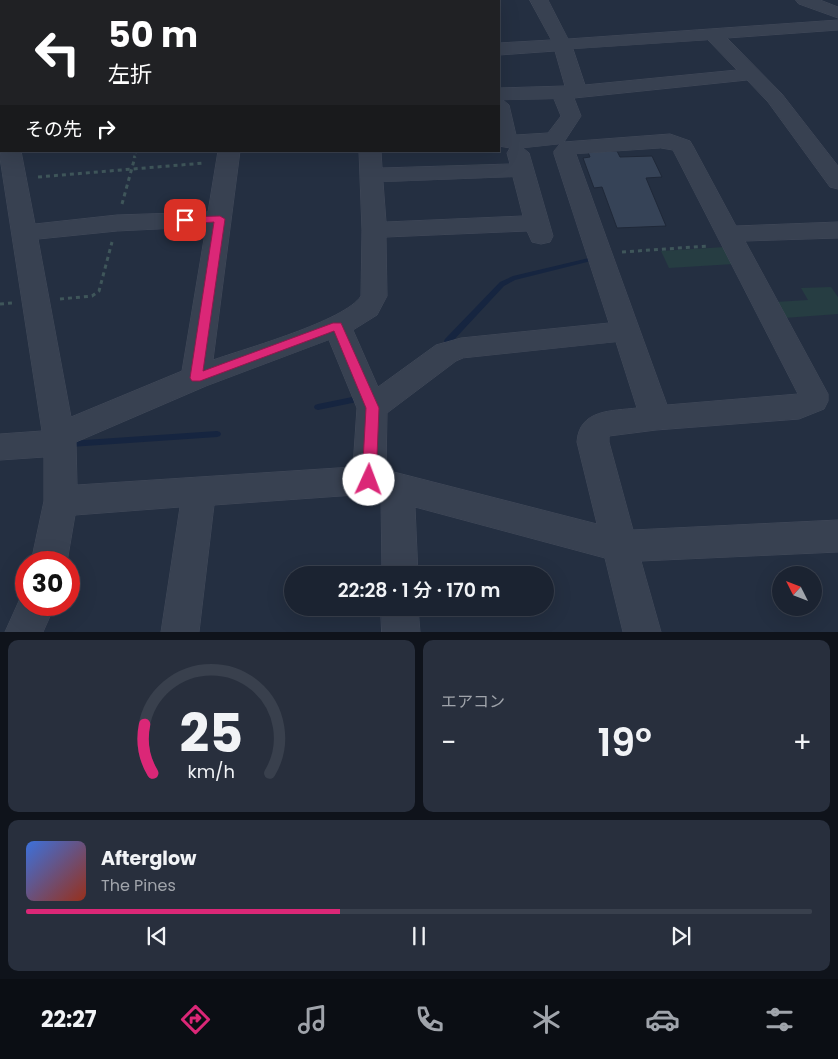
<!DOCTYPE html>
<html lang="ja">
<head>
<meta charset="utf-8">
<style>
	:root { --surface:#1b2331; --page:#282f3d; --text:#f1f3f6; --muted:#a0a4ab; --line:#39404d; --accent:#db2777 }
	body { margin:0; font-family:Poppins,"Noto Sans JP",sans-serif; background:var(--page); color:var(--text); height:100vh; display:flex; flex-direction:column; font-size:19px; white-space:nowrap }
	* { box-sizing:border-box; margin:0 }
	p { font-size:16px; color:var(--muted) }
	.icon { flex:none; width:28px; height:28px; fill:none; stroke:currentColor; stroke-width:2; stroke-linecap:round; stroke-linejoin:round }
	.map { position:relative; height:632px; overflow:hidden }
	.details { display:flex; flex-direction:column; gap:8px; padding:8px; background:#0f131b; flex:1 }
	.details>* { flex:none }
	.banner { position:absolute; left:0px; top:0px; width:500px; height:152px; box-shadow:0 5px 20px #0002,0 0 0 1px var(--line); background:#202124; color:#fff; overflow:hidden }
	.needle { width:32px; rotate:312deg }
	.controls { position:absolute; left:772px; top:566px; display:grid; gap:10px }
	.controls a { display:grid; place-items:center; width:50px; height:50px; border-radius:50%; background:var(--surface); box-shadow:0 5px 20px #0002,0 0 0 1px var(--line); font-size:25px }
	.speed { position:absolute; left:15px; top:551px; display:flex; gap:10px; font-size:25px; font-weight:700; text-align:center }
	.speed>* { display:grid; place-content:center; width:65px; height:65px; border-radius:50%; background:var(--surface); box-shadow:0 5px 20px #0002,0 0 0 1px var(--line); line-height:1 }
	.speed .limit { border:8px solid #d22; background:#fff; color:#111 }
	.pin { position:absolute; display:grid; place-items:center; width:42px; height:42px; color:#fff; margin:-21px; border-radius:10px; box-shadow:0 2px 8px #0006 }
	.me { position:absolute; width:55px; margin:-28px; rotate:2deg; stroke-linejoin:round; filter:drop-shadow(0 0 4px #0008) }
	.turn { display:flex; align-items:center; gap:18px; height:105px; padding:0 25px; font-size:22px }
	.turn .icon { width:65px; height:65px; stroke-width:2.5 }
	.turn b { display:block; font-size:35px; line-height:42px }
	.then { display:flex; align-items:center; height:48px; padding:0 25px; background:#0003; gap:10px; font-size:19px }
	.big { font-size:38px; font-weight:600; line-height:1.1 }
	.details .card { flex:1; display:flex; flex-direction:column; justify-content:center; gap:8px; min-width:0; padding:0 18px; border-radius:10px; background:var(--page) }
	.details .dial { align-items:center; gap:0 }
	.dial svg { height:130px; overflow:visible; fill:none; stroke:var(--line); stroke-width:7; stroke-linecap:round; text-anchor:middle }
	.dial text { fill:var(--text); stroke:none }
	.song { display:flex; align-items:center; gap:15px }
	.cover { width:60px; height:60px; border-radius:8px; background:linear-gradient(135deg,hsl(220 70% 55%),hsl(10 70% 35%)) }
	.played { height:5px; border-radius:2px; background:linear-gradient(90deg,var(--accent) 40%,var(--line) 40%) }
	.keys { display:flex; justify-content:space-around; direction:ltr }
	.heat { display:flex; justify-content:space-between; align-items:center; font-size:28px; direction:ltr }
	.details .tiles { flex:1; display:grid; gap:8px; grid-template-columns:1fr 1fr }
	.card:last-child { grid-column:span 2 }
	.trip { position:absolute; left:284px; top:566px; width:270px; height:50px; border-radius:25px; background:var(--surface); box-shadow:0 5px 20px #0002,0 0 0 1px var(--line); font-weight:600; line-height:50px; text-align:center }
	.tab-bar { display:flex; height:80px; justify-content:space-around; align-items:center; background:#0b0e14; color:var(--muted) }
	.tab-bar .icon { width:35px; height:35px }
	.tab-bar .on { color:var(--accent) }
	.tab-bar b { font-size:22px; color:var(--text) }
	.map>svg:first-child { display:block }
	.green { fill:#263d42 }
	.lines { fill:none; stroke-linecap:round; stroke-linejoin:round }
	.stream { fill:#162540; fill-rule:evenodd }
	.building { fill:#364357; stroke:#1f2838 }
	.minor-casing { stroke:#424a5a; stroke-width:1 }
	.path-far1 { stroke:#3f565a; stroke-width:2.5; stroke-dasharray:2.5 2.5; stroke-linecap:butt }
	.path { stroke:#3f565a; stroke-width:3; stroke-dasharray:4 4; stroke-linecap:butt }
	.minor { fill:#384151; fill-rule:evenodd }
	.route { fill:#db2777; stroke:#8e194d }
</style>
</head>
<body>
<div class="map">
<svg width="838" height="632" viewBox="0 0 838 632">
	<rect width="100%" height="100%" fill="#242f41"/>
	<g class="green">
		<polygon points="725,247 734,264 669,268 661,251"/>
		<polygon points="831,287 838,297 838,314 784,318 775,302 808,300 801,288"/>
	</g>
	<g class="lines">
		<g class="stream">
			<polygon points="589,258 591,259 592,260 591,261 515,280 504,286 451,343 445,343 444,341 445,339 500,282 513,276"/>
			<polygon points="362,395 365,396 366,398 365,400 362,401 318,410 315,409 314,407 315,405 318,404"/>
			<polygon points="217,431 220,432 221,434 220,436 217,437 70,447 67,446 66,444 67,442 70,441"/>
		</g>
	</g>
	<polygon class="building" points="617,151 620,157 652,156 662,177 646,178 666,226 617,228 602,187 594,188 583,158 590,157 588,152"/>
	<g class="lines">
		<defs>
			<g id="minor">
				<polygon points="444,0 462,0 462,1 445,1"/>
				<path d="M530,0H548L568,39L838,20V30L727,38L782,94L838,166V189L830,187L768,102L747,80L574,98L581,116L564,142L670,134L690,141L693,146L736,226L838,222V238L745,241L828,394V401L824,409L799,419L656,430L609,436V442L633,530L838,520V552L641,561L661,632H623L605,558L415,507L418,575H382L381,497L369,494L214,505L199,632H161L180,507L75,515L67,562H31L44,501V457L0,460V434L42,431L0,158L1,148V151H21L35,224L117,215L208,212L218,151H240L213,360C244,349 345,321 361,296L362,230L359,151H381L382,168L510,164L507,153L510,148L499,146V88L565,86L555,51L499,55V43L551,40ZM708,40L737,70L585,85L573,49ZM554,99L561,116L548,133L516,135L509,105L503,100ZM560,144L554,151V154L609,323L461,338L436,345L378,387L353,330L377,315L387,296L386,237L527,231L532,242L541,244L550,242L553,236L529,153L523,148ZM661,148L673,150L798,394L667,405L576,154ZM513,177L523,216L386,222L383,182ZM206,227L182,371L71,417L38,239L117,231ZM329,340L357,408L353,467L77,485L76,442L206,386ZM616,342L637,408C612,411 579,409 577,442L597,524L386,470L387,413L456,361L463,358Z"/>
				<polygon points="796,0 820,0 838,7 838,18 799,4"/>
				<rect x="0" y="49" width="1" height="12"/>
				<rect x="0" y="86" width="1" height="19"/>
				<polygon points="26,591 26,605 55,605 43,632 5,632 23,592"/>
				<polygon points="381,608 418,608 420,632 382,632"/>
			</g>
		</defs>
		<use href="#minor" class="minor-casing"/>
		<g class="path-far1">
			<polyline points="152,1 171,0"/>
			<polyline points="134,158 136,151"/>
		</g>
		<g class="path">
			<polyline points="38,177 204,163"/>
			<polyline points="122,204 135,157"/>
			<polyline points="622,252 708,246"/>
			<polyline points="60,299 92,296 99,291 112,242"/>
			<polyline points="0,304 12,303"/>
		</g>
		<use href="#minor" class="minor"/>
	</g>
	<polygon class="route" points="220,216 225,219 203,371 333,323 341,323 379,408 376,480 374,484 369,486 364,484 362,480 366,408 334,331 200,381 192,381 190,378 214,222 185,224 180,220 185,217"/>
</svg>
<div class="controls">
<a><svg class="needle" viewBox="-14 -14 28 28"><path d="M0-13l5 13h-10z" fill="#e53935"/><path d="M0 13l5-13h-10z" fill="#a0a4ab"/></svg></a>
</div>
<div class="speed"><div class="limit">30</div></div>
<div class="pin" style="left:185px;top:220px;background:#d93025"><svg class="icon" aria-label="arrive" viewBox="0 0 24 24"><path d="M6 21V4h12l-3 4 3 4H6"/></svg></div>
<svg class="me" style="left:369px;top:480px" viewBox="-20 -20 40 40"><circle r="19" fill="#fff"/><path d="M0-13L10 11 0 6-10 11z" fill="#db2777"/></svg>
<div class="trip">22:28 · 1 分 · 170 m</div>
<div class="banner">
<div class="turn"><svg class="icon" aria-label="left" viewBox="0 0 24 24"><path d="M17 20v-9H6M10 6l-5 5 5 5"/></svg><div><b>50 m</b>左折</div></div>
<div class="then">その先<svg class="icon" aria-label="right" viewBox="0 0 24 24"><path d="M7 20v-9h11M14 6l5 5-5 5"/></svg></div>
</div>
</div>
<section class="details">
<div class="tiles">
<div class="card dial"><svg viewBox="0 0 100 80">
<path d="M14 69A42 42 0 1 1 86 69"/>
<path d="M14 69A42 42 0 0 1 9 39" stroke="#db2777"/>
<text x="50" y="56" font-size="32" font-weight="700">25</text>
<text x="50" y="72" font-size="11">km/h</text>
</svg></div>
<div class="card"><p>エアコン</p>
<div class="heat"><a>−</a><b class="big">19°</b><a>+</a></div>
</div>
<div class="card">
<div class="song"><i class="cover"></i><div><b>Afterglow</b><p>The Pines</p></div></div>
<div class="played"></div>
<div class="keys"><svg class="icon" aria-label="previous" viewBox="0 0 24 24"><path d="M18 5L8 12l10 7zM5 5v14"/></svg><svg class="icon" aria-label="pause" viewBox="0 0 24 24"><path d="M8 5v14M16 5v14"/></svg><svg class="icon" aria-label="next" viewBox="0 0 24 24"><path d="M6 5l10 7-10 7zM19 5v14"/></svg></div>
</div>
</div>
</section>
<nav class="tab-bar">
<b>22:27</b>
<svg class="icon on" aria-label="directions" viewBox="0 0 24 24"><path d="M12 3l9 9-9 9-9-9zM9 14v-3h6M13 9l2 2-2 2"/></svg>
<svg class="icon" aria-label="music" viewBox="0 0 24 24"><path d="M9 18V5l10-2v13"/><circle cx="6" cy="18" r="3"/><circle cx="16" cy="16" r="3"/></svg>
<svg class="icon" aria-label="phone" viewBox="0 0 24 24"><path d="M5 4h4l2 5-3 2q2 4 5 5l2-3 5 2v4C11 20 4 13 5 4z"/></svg>
<svg class="icon" aria-label="climate" viewBox="0 0 24 24"><path d="M12 3v18M4 7l16 10M4 17L20 7"/></svg>
<svg class="icon" aria-label="car" viewBox="0 0 24 24"><path d="M5 17H2v-5l4-1 3-4h7l3 4 3 1v5h-3M9 17h6M6 11h13"/><circle cx="7" cy="17" r="2"/><circle cx="17" cy="17" r="2"/></svg>
<svg class="icon" aria-label="filters" viewBox="0 0 24 24"><path d="M4 7h16M4 17h16"/><circle cx="9" cy="7" r="2"/><circle cx="15" cy="17" r="2"/></svg>
</nav>
</body>
</html>
